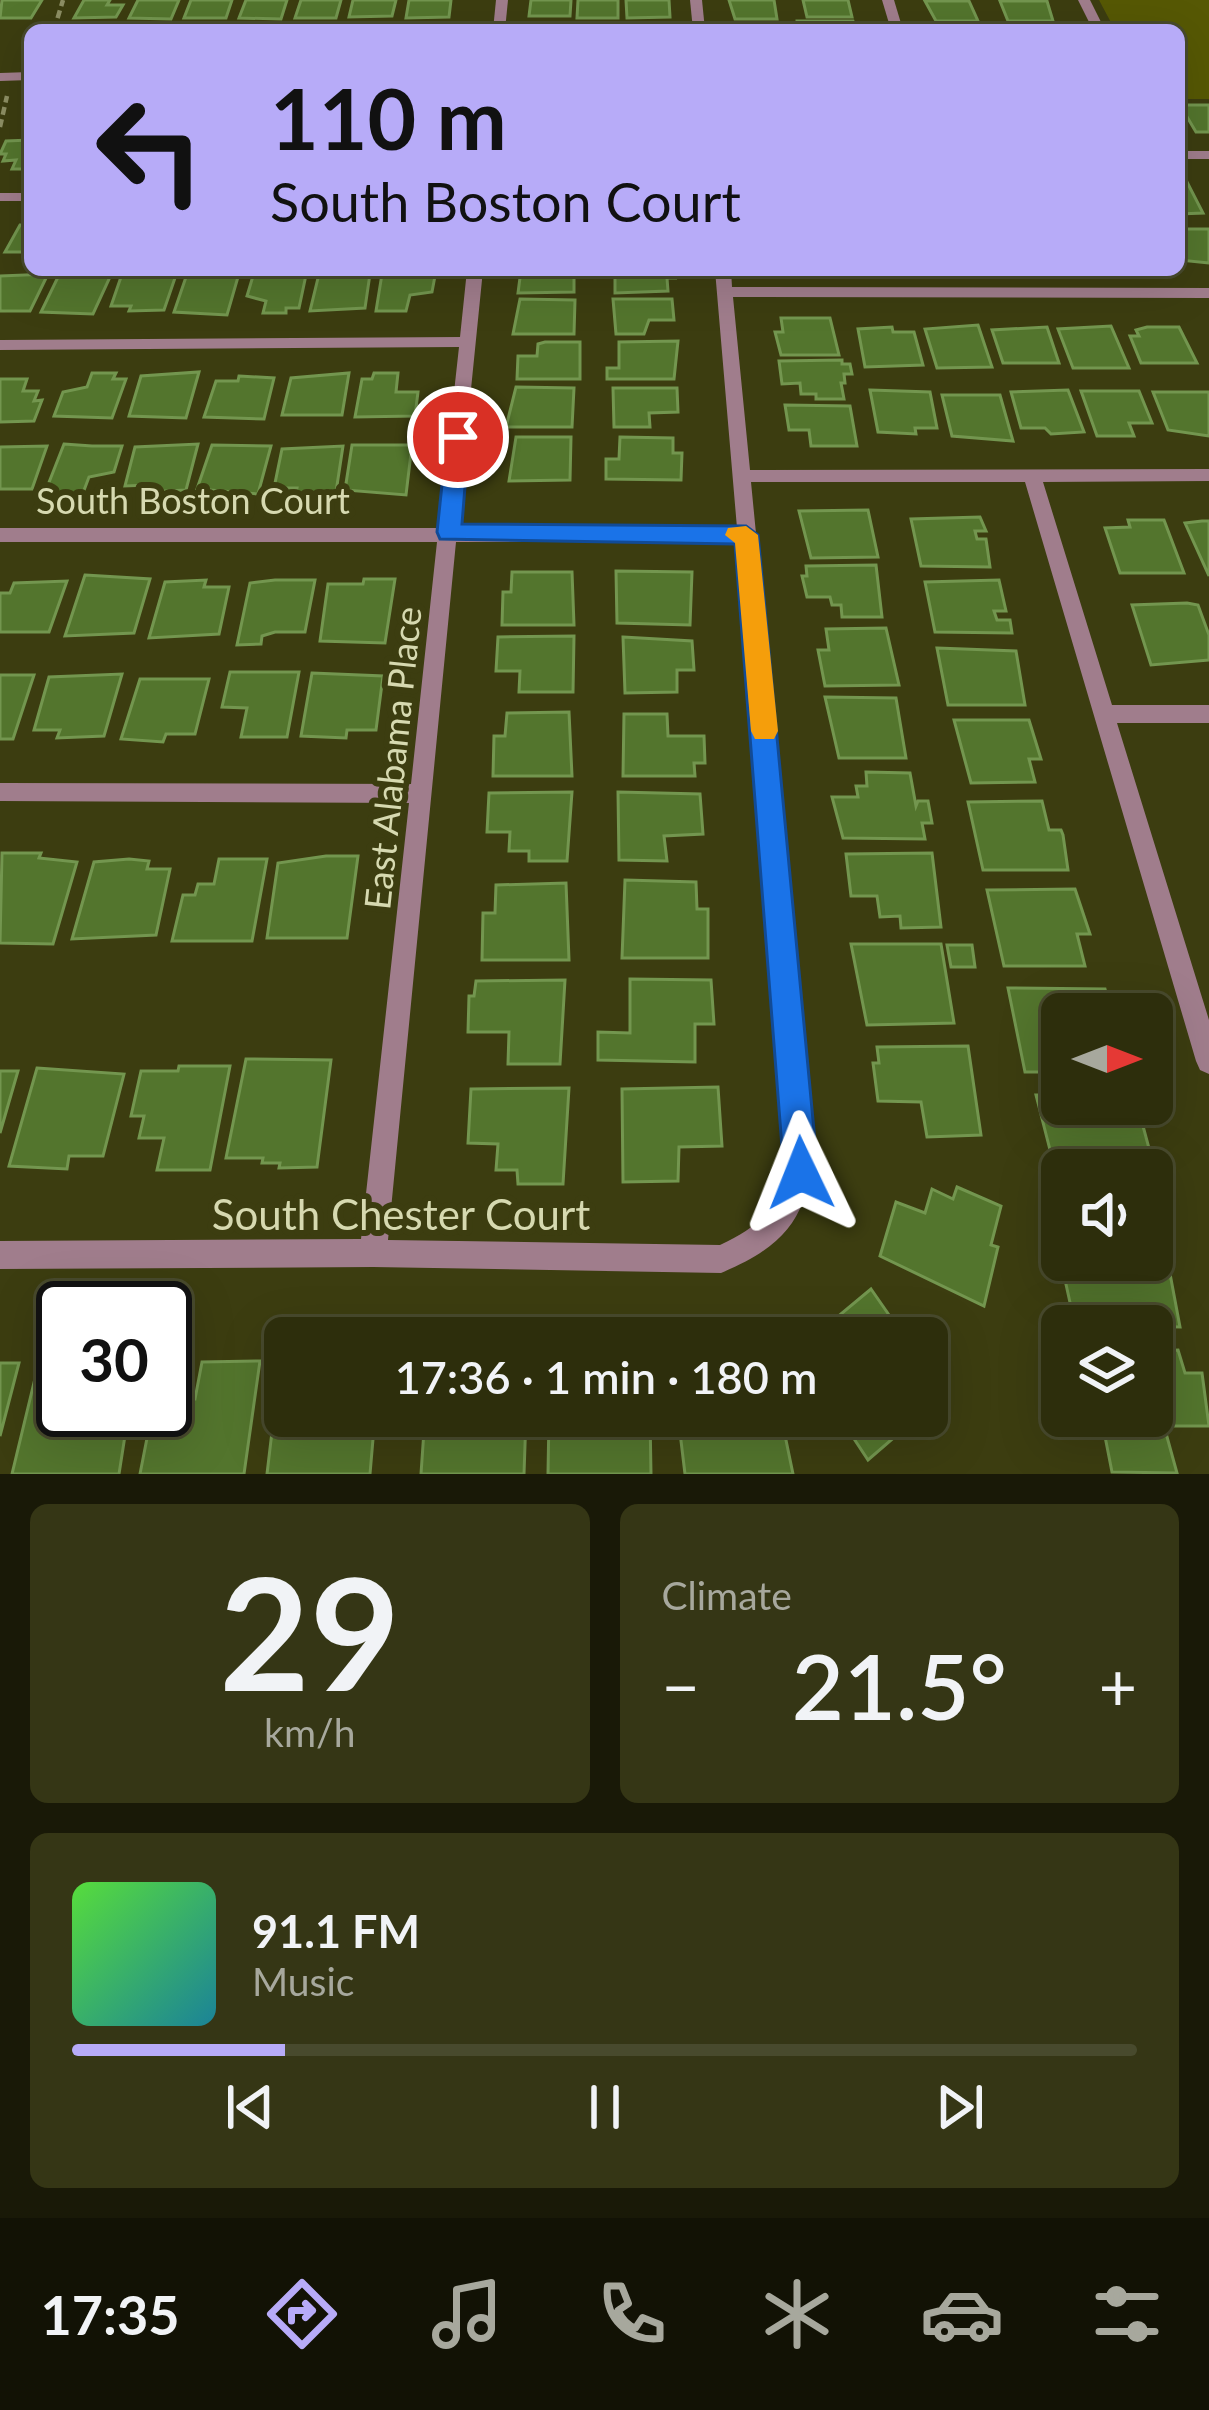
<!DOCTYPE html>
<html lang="en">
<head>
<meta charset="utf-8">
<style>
	:root { --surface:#2d2e0c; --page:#353615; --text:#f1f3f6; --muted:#a7a89d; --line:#484a2d; --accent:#b7abf8 }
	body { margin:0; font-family:Lato,sans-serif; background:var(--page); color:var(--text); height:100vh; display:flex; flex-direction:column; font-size:45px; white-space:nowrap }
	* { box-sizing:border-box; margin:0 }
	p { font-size:39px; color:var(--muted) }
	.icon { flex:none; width:66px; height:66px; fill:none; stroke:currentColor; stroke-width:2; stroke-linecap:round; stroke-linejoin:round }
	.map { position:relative; height:1474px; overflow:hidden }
	.details { display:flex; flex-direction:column; gap:30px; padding:30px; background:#191907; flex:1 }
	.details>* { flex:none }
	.banner { position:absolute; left:24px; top:24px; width:1161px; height:252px; border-radius:18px; box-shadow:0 12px 48px #0002,0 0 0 3px var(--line); background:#b7abf8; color:#111; overflow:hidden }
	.needle { width:78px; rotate:90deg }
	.tools { position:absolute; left:1041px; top:993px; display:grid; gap:24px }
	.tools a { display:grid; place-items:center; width:132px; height:132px; border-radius:18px; background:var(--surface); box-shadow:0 12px 48px #0002,0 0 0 3px var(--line); font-size:60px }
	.speed { position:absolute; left:36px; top:1281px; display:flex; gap:24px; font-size:60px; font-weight:700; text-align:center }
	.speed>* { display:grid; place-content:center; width:156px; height:156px; border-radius:50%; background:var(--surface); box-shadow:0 12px 48px #0002,0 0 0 3px var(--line); line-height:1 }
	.speed .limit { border:6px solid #111; border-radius:18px; background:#fff; color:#111 }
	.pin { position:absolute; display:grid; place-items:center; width:102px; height:102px; color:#fff; margin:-51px; border:6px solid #fff; border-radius:50%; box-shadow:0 3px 12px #0007 }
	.me { position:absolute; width:132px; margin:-66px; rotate:358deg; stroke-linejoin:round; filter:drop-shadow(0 0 9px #0008) }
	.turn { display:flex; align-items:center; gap:42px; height:252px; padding:0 48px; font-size:54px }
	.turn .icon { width:156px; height:156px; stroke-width:2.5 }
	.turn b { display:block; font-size:84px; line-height:102px }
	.big { font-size:90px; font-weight:600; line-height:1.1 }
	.details .tile { flex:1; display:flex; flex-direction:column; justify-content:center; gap:18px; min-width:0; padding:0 42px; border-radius:18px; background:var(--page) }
	.details .dial { align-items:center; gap:0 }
	.dial b { font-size:156px; line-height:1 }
	.song { display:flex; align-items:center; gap:36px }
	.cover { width:144px; height:144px; border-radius:18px; background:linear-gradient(135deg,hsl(110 70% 55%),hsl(190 70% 35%)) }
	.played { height:12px; border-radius:6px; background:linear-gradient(90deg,var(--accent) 20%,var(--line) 20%) }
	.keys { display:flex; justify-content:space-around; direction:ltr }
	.heat { display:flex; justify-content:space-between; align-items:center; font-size:66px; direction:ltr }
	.details .tiles { flex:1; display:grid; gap:30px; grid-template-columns:1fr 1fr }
	.tile:last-child { grid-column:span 2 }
	.trip { position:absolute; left:264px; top:1317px; width:684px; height:120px; border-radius:18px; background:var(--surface); box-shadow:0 12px 48px #0002,0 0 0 3px var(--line); font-weight:600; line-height:120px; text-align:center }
	.dock { display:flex; height:192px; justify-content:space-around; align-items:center; background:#121205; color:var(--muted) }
	.dock .icon { width:84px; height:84px }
	.dock .selected { color:var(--accent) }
	.dock b { font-size:54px; color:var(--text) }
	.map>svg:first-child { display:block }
	.green { fill:#565804 }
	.building { fill:#53752d; stroke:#73964f; stroke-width:3 }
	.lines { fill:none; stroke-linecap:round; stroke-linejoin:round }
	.path { stroke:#8c8e63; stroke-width:4.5; stroke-dasharray:8 4.5; stroke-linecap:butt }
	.minor { fill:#a07d8c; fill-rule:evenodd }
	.route { fill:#1a73e8; stroke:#114b97; stroke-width:3 }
	.slow { fill:#f59e0b }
	.labels { text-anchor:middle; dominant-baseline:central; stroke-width:12; stroke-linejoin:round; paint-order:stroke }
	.street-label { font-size:36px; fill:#d6d9b0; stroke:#3c3d10 }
	.near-street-label { font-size:42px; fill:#d6d9b0; stroke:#3c3d10 }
</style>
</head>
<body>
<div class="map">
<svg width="1209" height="1474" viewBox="0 0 1209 1474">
	<rect width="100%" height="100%" fill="#3c3d10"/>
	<polygon class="green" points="1099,0 1209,0 1209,99 1179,99 1179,30 1115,30"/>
	<g class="building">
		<polygon points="2,0 42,0 31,18 0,18"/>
		<polygon points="84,0 110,0 107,5 123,5 116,17 74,18"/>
		<polygon points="138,0 179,0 171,19 129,18"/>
		<polygon points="191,0 232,0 226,18 184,18"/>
		<polygon points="246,0 287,0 281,19 239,18"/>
		<polygon points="301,0 341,0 336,18 295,18"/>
		<polygon points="353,0 396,0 392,16 349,17"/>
		<polygon points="409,0 451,0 449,17 406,18"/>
		<polygon points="531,0 571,0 570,16 529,16"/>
		<polygon points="578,0 618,0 618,18 577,18"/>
		<polygon points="626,0 669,0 670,17 627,18"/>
		<polygon points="729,0 774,0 777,19 735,19"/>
		<polygon points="803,0 848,0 852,17 807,17"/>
		<polygon points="925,1 969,1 978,21 936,21"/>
		<polygon points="1000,1 1047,1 1053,21 1008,21"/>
		<polygon points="797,21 853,21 855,27 847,27 855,30 797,30"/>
		<polygon points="1180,105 1209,105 1209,132 1196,132"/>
		<polygon points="30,140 30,169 12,169 16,160 3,161 6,154 0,154 6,141"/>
		<polygon points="1179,180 1186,180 1203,213 1179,214"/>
		<polygon points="20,225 30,225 30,252 5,252"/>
		<polygon points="1179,229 1209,229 1209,263 1179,260"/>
		<polygon points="521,270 574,270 574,292 518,293"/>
		<polygon points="615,270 672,270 675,278 667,278 668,291 615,293"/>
		<polygon points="48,274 30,311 0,311 0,276"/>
		<polygon points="319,274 370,274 365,308 310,311"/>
		<polygon points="382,274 435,276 432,292 410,295 406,311 376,311"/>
		<polygon points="176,275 164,310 129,311 131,306 111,306 121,277"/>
		<polygon points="306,275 299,308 286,308 286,313 263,313 266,301 247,296 253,276"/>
		<polygon points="58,277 110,277 93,314 41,312"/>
		<polygon points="186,277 238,277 227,315 174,312"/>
		<polygon points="520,299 575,300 574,334 513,334"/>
		<polygon points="613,299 672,299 674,320 649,320 644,334 616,334"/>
		<polygon points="781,318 830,318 839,355 781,355 775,332 783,332"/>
		<polygon points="978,325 992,367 937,368 925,329"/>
		<polygon points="1111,326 1129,368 1073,368 1058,329"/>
		<polygon points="892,327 893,332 914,332 923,365 865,367 858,329"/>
		<polygon points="1047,327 1059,363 1003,363 992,330"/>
		<polygon points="1147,327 1179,327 1197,363 1141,363 1130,336 1139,336 1136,330"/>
		<polygon points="678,341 674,379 607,379 607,368 619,368 619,342"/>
		<polygon points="545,342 580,342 580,379 517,379 518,356 537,356 538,344"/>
		<polygon points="842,360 842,364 850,364 852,374 844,374 845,383 841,383 844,399 816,399 816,394 801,394 800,383 782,384 779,361"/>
		<polygon points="199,372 186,418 129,416 141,376"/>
		<polygon points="92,373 116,373 113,379 126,379 112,418 54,416 63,392 87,387"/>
		<polygon points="349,373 342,415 282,415 291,378"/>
		<polygon points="374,373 398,373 396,392 418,392 415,416 355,417 362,379 372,379"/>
		<polygon points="239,376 274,378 264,419 204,417 216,381 238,381"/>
		<polygon points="0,379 27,379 23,391 38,391 34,401 42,400 34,421 0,422"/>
		<polygon points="516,387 574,388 572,427 506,427"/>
		<polygon points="613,388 677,388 678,412 649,413 650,427 614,427"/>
		<polygon points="870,390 930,392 937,428 915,428 916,434 878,432"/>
		<polygon points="1068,390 1084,432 1051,434 1045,428 1021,428 1011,392"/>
		<polygon points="1081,391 1139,391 1152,423 1129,423 1134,436 1097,436"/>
		<polygon points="1153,392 1209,392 1209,436 1168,430"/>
		<polygon points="942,395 1000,395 1013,441 952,436"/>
		<polygon points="785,405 850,406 857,446 811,446 809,430 789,430"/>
		<polygon points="516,437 571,437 570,480 509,481"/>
		<polygon points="620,437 673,438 673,453 682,453 681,480 606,479 606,459 619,459"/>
		<polygon points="64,444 92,446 122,446 114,472 89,477 83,493 56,493 46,490"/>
		<polygon points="198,444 186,490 147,492 149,485 125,486 135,447"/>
		<polygon points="212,445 271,446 258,494 197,489"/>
		<polygon points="352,445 412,445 406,495 345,490"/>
		<polygon points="47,446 32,489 0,489 0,447"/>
		<polygon points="343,446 336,492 296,494 297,488 274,488 282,449"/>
		<polygon points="868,510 878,557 811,558 799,511"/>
		<polygon points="980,517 986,531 975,531 977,539 986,539 990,567 921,566 911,519"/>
		<polygon points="1128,520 1164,520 1184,573 1120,573 1105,528 1130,527"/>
		<polygon points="1202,521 1209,521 1209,576 1185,523"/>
		<polygon points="876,565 882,617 842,617 841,605 832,605 830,597 807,597 802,576 807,576 806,566"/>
		<polygon points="616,571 692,572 690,625 617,623"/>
		<polygon points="512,572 572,572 574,625 502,625 503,592 511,592"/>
		<polygon points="85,575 150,579 134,633 65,636"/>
		<polygon points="364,579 395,579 385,643 320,641 328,584 363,584"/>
		<polygon points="206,580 204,587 229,587 219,634 149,638 165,582"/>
		<polygon points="275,580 315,580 305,632 275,632 262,636 261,644 237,645 250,583"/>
		<polygon points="999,580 1006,611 994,611 997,620 1010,620 1012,633 935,632 925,582"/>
		<polygon points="67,581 49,632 0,632 0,593 10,593 14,583"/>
		<polygon points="1187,603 1198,605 1209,635 1209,660 1151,665 1132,605"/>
		<polygon points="886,628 899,685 825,686 818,650 829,650 826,629"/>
		<polygon points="574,636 573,692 519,692 520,671 496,671 498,637"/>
		<polygon points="623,637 692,641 694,670 677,670 677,692 625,693"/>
		<polygon points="937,648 1016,651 1025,705 948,705"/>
		<polygon points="230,672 299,672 287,737 241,737 247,708 222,707"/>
		<polygon points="312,673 383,676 376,730 347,730 346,738 301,736"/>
		<polygon points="122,674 104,736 57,738 60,730 34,730 49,677"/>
		<polygon points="0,675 34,675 13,739 0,739"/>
		<polygon points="140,679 209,679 195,734 166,734 163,742 121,739"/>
		<polygon points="825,697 896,698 906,758 839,758"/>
		<polygon points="569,712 572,776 493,776 494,736 505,736 507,713"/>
		<polygon points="624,714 667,714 668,736 704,736 705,763 694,763 695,776 623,776"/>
		<polygon points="954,720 1029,720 1041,759 1029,759 1035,782 971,783"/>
		<polygon points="866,772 910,773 916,806 918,801 928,801 932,823 922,823 925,839 843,838 832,797 858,797 856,786 867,786"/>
		<polygon points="572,792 567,861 529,861 529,851 509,851 510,832 487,832 489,793"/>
		<polygon points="618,792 700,794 703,834 664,836 667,861 619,860"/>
		<polygon points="1042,801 1049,830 1061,830 1063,835 1068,870 983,870 968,802"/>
		<polygon points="2,853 41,853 39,858 77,862 53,944 0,943"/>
		<polygon points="932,853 941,927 901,928 900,916 880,917 877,896 851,896 846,854"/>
		<polygon points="326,856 358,856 347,938 267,938 278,863"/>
		<polygon points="129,859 149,861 147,869 170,869 156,935 72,939 94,862"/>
		<polygon points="219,859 267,859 252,941 172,941 183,895 195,895 198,884 214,884"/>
		<polygon points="625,880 696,882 697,909 708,909 708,958 622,958"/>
		<polygon points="566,883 569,960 482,960 483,913 495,913 496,885"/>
		<polygon points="1075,889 1090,934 1077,934 1085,966 1004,966 987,890"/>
		<polygon points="851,944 941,944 954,1023 867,1025"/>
		<polygon points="947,945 972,945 975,967 951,967"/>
		<polygon points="630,979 711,980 714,1024 695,1024 695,1062 598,1060 598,1032 630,1033"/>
		<polygon points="565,980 560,1064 508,1064 509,1032 468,1032 469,996 474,996 476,981"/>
		<polygon points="1008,988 1105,989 1111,1014 1062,1014 1062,1072 1025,1072"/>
		<polygon points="968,1046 981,1135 927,1137 921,1102 878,1101 873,1063 879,1063 877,1047"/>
		<polygon points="246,1059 331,1060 317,1167 279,1168 280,1163 262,1163 263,1158 226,1158"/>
		<polygon points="179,1066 230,1066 210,1170 157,1170 164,1138 139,1138 144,1116 131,1116 141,1071 178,1071"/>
		<polygon points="37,1068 124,1074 103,1156 69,1156 67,1169 9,1166"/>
		<polygon points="0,1071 18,1071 0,1133"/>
		<polygon points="718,1087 722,1146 679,1147 678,1181 623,1182 622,1089"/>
		<polygon points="569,1088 563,1184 518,1184 517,1170 496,1170 498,1144 468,1143 471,1089"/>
		<polygon points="1036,1095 1062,1095 1062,1104 1133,1104 1134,1111 1139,1111 1150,1152 1106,1152 1112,1170 1062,1170 1060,1189"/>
		<polygon points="957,1187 1001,1206 991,1245 998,1247 984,1306 880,1256 896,1202 925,1213 932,1189 953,1199"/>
		<polygon points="1052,1221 1062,1221 1062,1260 1152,1260 1152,1253 1155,1263 1168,1263 1180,1327 1075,1325"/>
		<polygon points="871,1289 905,1338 818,1338 836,1318"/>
		<polygon points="1178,1350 1185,1373 1202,1373 1209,1426 1164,1426 1177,1473 1112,1472 1101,1416 1152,1416 1152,1351"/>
		<polygon points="260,1361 244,1474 140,1474 149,1428 163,1428 168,1400 195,1399 202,1362"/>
		<polygon points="0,1363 19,1363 0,1436"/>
		<polygon points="280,1364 285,1364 285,1416 375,1416 370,1474 267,1474"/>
		<polygon points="38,1366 63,1366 63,1410 129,1410 119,1474 12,1474"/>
		<polygon points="425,1416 526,1416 524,1474 421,1474"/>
		<polygon points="549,1416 650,1416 651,1474 548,1474"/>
		<polygon points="678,1416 781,1416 793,1474 685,1474"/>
		<polygon points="839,1416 919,1416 868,1460"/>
	</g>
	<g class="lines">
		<g class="path">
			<polyline points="54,30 63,0"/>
			<polyline points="0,127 7,96"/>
		</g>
		<g class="minor">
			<polygon points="496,0 508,0 505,30 493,30"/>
			<polygon points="690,0 702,0 705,30 693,30"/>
			<polygon points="882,0 894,0 903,30 891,30"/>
			<polygon points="1078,0 1090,0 1105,30 1093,30"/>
			<polygon points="30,72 30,80 0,81 0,73"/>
			<rect x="1179" y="151" width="30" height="8"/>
			<rect x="0" y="193" width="30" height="8"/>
			<path d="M467,270H483L457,528H737L715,270H731L732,287L1209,288V298L733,297L750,470L1209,469V481L1043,482L1112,705H1209V723H1117L1209,1020V1074L1200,1070L1196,1061L1025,482H751L813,1121C814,1202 799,1241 721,1273L373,1267L0,1269V1241L361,1239L409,803L0,801V783L411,784L437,542H0V528H439L459,347L0,350V340L460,337ZM456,542H738L787,1147C783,1200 770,1222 720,1245L388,1240Z"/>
		</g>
	</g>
	<polygon class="route" points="458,429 469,437 462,524 746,526 758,535 818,1173 813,1185 801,1190 789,1185 784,1173 735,544 440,539 437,532 447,437"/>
	<polygon class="slow" points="746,526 758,535 778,731 774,739 755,739 751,731 735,543 725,535 728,528"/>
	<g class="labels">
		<g class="street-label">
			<text x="193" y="500">South Boston Court</text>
			<text transform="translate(392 758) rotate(-84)">East Alabama Place</text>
		</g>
		<g class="near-street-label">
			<text x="401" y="1214">South Chester Court</text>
		</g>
	</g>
</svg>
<div class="tools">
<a><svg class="needle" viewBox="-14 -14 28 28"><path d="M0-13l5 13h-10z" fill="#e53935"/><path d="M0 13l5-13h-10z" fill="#a7a89d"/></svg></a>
<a><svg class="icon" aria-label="sound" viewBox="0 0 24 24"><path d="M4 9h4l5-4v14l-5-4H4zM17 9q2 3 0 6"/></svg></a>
<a><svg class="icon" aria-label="layers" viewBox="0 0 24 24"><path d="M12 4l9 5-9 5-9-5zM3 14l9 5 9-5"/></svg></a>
</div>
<div class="speed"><div class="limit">30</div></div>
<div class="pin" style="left:458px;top:437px;background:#d93025"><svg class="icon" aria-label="arrive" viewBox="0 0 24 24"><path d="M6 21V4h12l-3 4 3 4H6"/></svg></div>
<svg class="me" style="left:801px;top:1173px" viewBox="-20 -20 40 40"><path d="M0-17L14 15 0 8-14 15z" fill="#1a73e8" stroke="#fff" stroke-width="4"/></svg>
<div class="trip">17:36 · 1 min · 180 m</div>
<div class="banner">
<div class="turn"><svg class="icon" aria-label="left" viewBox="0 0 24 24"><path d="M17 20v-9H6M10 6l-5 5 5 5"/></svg><div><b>110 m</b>South Boston Court</div></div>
</div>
</div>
<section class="details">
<div class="tiles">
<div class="tile dial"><b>29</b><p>km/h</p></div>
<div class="tile"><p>Climate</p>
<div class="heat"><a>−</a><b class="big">21.5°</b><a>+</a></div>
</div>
<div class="tile">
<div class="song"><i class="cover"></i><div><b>91.1 FM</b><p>Music</p></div></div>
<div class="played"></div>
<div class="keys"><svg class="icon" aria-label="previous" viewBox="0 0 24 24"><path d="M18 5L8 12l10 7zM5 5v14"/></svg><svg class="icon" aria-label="pause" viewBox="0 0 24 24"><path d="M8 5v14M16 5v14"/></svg><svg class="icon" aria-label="next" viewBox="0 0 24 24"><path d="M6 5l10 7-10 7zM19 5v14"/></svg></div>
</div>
</div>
</section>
<nav class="dock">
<b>17:35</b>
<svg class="icon selected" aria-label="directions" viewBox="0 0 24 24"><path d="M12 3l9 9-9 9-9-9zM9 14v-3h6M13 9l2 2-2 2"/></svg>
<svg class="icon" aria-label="music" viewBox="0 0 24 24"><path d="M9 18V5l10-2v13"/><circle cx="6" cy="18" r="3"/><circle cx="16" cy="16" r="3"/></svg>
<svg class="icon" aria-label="phone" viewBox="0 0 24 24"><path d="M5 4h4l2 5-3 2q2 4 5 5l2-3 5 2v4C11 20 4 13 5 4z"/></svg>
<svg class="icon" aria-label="climate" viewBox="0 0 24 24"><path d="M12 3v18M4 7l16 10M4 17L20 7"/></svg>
<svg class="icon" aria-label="car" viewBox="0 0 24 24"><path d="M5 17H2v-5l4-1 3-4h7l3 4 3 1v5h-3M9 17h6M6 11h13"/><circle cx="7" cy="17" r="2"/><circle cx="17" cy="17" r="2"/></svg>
<svg class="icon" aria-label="filters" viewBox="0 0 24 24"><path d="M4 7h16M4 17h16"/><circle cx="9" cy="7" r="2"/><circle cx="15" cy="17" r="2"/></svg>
</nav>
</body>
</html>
